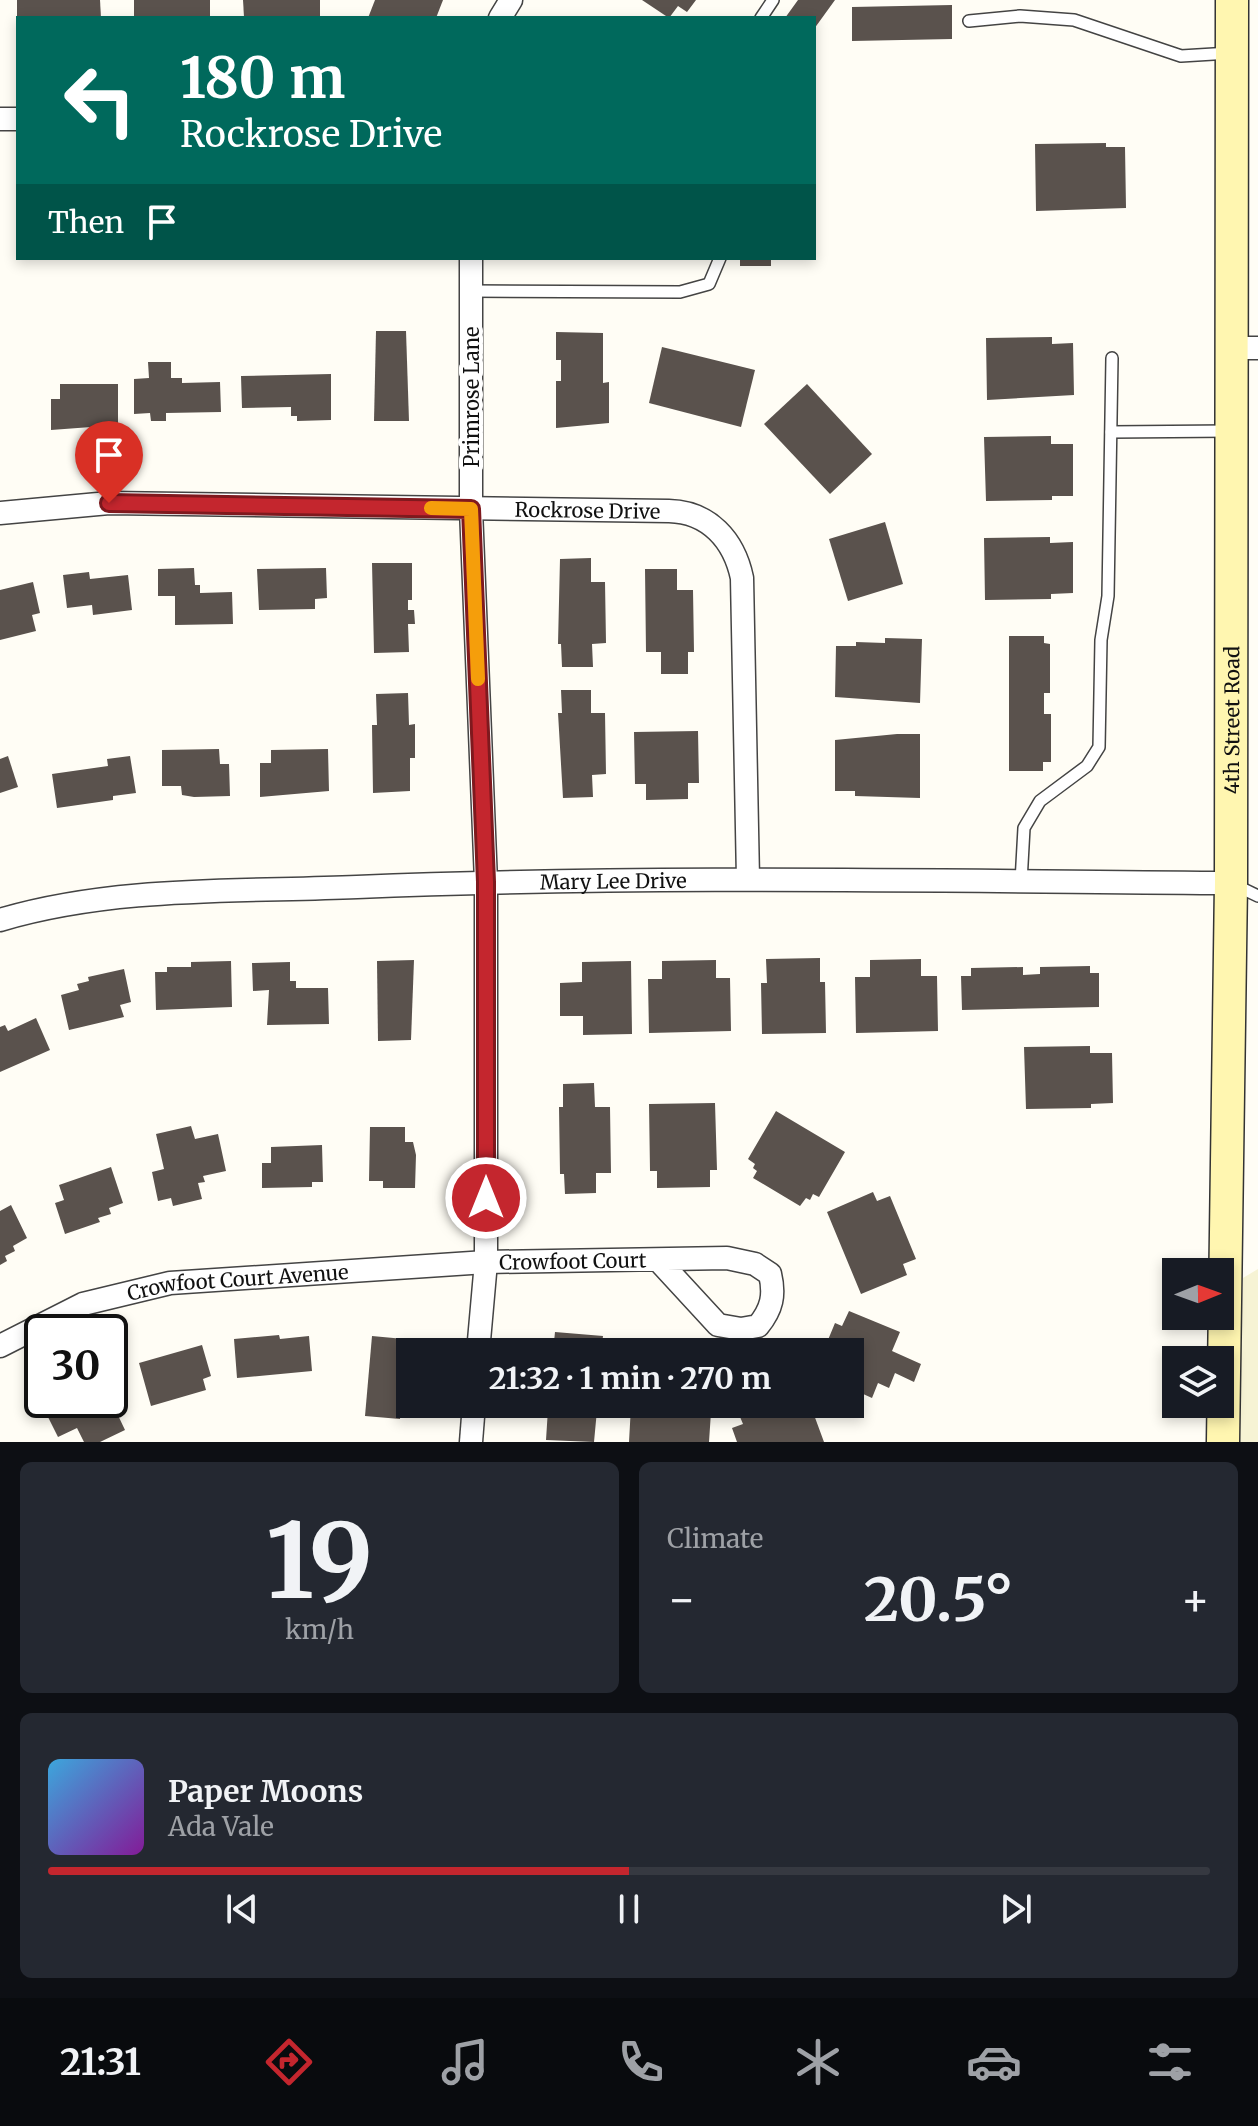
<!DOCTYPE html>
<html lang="en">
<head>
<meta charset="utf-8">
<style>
	:root { --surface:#171b24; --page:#242831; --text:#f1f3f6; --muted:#9ea1a6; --line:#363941; --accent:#c4262e }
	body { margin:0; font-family:Merriweather,serif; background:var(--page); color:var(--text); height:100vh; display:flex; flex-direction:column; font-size:30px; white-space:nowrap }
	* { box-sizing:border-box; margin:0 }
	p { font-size:26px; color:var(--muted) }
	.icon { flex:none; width:44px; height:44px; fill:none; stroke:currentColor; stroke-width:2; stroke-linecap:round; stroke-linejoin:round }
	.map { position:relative; height:1442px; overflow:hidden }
	.panel { display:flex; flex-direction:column; gap:20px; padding:20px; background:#0d0f14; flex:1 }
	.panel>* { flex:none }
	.top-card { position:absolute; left:16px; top:16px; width:800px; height:244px; border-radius:0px; box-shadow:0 4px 12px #0003; background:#00695c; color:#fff; overflow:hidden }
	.needle { width:52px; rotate:89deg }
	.controls { position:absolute; left:1162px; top:1258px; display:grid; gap:16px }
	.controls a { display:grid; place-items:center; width:72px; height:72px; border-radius:0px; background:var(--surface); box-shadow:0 4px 12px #0003; font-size:40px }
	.speed { position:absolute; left:24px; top:1314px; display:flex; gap:16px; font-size:40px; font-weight:700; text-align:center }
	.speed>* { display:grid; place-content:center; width:104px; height:104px; border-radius:50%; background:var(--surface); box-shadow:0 4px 12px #0003; line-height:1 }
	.speed .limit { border:4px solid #111; border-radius:12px; background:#fff; color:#111 }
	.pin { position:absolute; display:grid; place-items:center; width:68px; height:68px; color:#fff; margin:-82px -34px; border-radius:50% 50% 50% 0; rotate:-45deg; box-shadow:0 0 8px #0007 }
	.pin .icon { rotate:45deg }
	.me { position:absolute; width:88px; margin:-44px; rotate:0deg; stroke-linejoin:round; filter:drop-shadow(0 0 6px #0008) }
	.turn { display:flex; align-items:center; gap:28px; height:168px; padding:0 32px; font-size:36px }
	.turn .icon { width:104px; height:104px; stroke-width:2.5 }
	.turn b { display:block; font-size:56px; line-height:68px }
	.then { display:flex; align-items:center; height:76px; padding:0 32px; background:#0003; gap:16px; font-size:30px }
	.big { font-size:60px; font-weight:700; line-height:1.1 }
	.panel .tile { flex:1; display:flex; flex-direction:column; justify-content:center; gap:12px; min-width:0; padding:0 28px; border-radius:12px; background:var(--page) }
	.panel .dial { align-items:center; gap:0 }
	.dial b { font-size:104px; line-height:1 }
	.song { display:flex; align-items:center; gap:24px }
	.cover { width:96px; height:96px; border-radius:12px; background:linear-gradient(135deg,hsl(200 70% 55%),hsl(290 70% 35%)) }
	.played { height:8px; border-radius:4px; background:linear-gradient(90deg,var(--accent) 50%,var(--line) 50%) }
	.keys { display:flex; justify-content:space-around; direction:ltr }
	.heat { display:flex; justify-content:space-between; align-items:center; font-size:44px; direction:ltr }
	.panel .tiles { flex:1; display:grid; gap:20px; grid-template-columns:1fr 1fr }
	.tile:last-child { grid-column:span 2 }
	.trip { position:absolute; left:396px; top:1338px; width:468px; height:80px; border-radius:0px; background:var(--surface); box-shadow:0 4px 12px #0003; font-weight:700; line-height:80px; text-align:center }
	.tabs { display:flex; height:128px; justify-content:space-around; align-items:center; background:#090b0e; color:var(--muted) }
	.tabs .icon { width:56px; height:56px }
	.tabs .on { color:var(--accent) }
	.tabs b { font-size:36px; color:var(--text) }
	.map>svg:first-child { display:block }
	.farmland { fill:#f6f3d4 }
	.building { fill:#5a524d }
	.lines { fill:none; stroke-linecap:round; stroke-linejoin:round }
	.lane-casing { stroke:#444; stroke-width:14 }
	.street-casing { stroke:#444; stroke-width:25 }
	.secondary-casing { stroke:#333; stroke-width:35 }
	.lane { stroke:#fff; stroke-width:11 }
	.street { stroke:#fff; stroke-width:22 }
	.secondary { stroke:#fff6b0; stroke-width:32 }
	.route-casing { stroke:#7f191e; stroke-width:20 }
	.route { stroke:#c4262e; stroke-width:14 }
	.slow { stroke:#f59e0b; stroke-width:14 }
	.labels { text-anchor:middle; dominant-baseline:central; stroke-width:8; stroke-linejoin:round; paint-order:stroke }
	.street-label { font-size:20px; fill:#111; stroke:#fff }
</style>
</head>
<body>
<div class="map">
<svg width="1258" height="1442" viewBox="0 0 1258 1442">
	<rect width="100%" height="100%" fill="#fffdf5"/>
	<polygon class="farmland" points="1258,1269 1258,1442 1238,1442 1243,1278"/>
	<g class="building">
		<polygon points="17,0 100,0 101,18 17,18"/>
		<polygon points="134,0 210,0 210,17 134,18"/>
		<polygon points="243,0 320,0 320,16 244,17"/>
		<polygon points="375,0 443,0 436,18 368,18"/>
		<polygon points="642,0 696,0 687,12 678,6 669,18"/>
		<polygon points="798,0 835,0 814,29 814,18 785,18"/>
		<polygon points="952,5 952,39 852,41 852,7"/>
		<polygon points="1106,143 1106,147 1125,147 1126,208 1036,211 1035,144"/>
		<rect x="740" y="258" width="31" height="8"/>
		<polygon points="376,331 406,331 409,421 374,421"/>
		<polygon points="556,332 603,333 603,383 609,382 609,423 556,428 556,381 561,381 561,360 556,360"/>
		<polygon points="1052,337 1052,344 1073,343 1074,395 987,400 986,338"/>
		<polygon points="662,347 755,370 741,427 649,403"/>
		<polygon points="148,362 171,362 171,378 182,378 182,383 220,382 221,412 166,413 166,421 151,421 150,413 134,414 134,379 149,378"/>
		<polygon points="331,374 331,420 297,421 297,416 291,416 291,407 242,408 241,376"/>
		<polygon points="60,384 118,384 118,425 51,430 51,399 60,399"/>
		<polygon points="807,384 872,454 830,494 764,424"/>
		<polygon points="1051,436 1051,444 1073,444 1073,496 1052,496 1052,500 986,501 984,437"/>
		<polygon points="885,522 903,584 848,601 829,539"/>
		<polygon points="1050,537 1050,543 1073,542 1073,593 1051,594 1051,599 985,600 984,538"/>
		<polygon points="591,558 591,582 605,582 606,643 592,644 593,667 562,667 561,644 558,644 560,559"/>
		<polygon points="372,563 412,563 412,600 408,600 408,610 414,610 415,624 408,624 409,652 374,653"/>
		<polygon points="194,568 195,585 200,585 200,593 232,592 233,624 175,625 175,596 158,596 158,569"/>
		<polygon points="326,568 327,598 315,599 315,609 259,610 257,569"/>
		<polygon points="645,569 677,569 677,590 693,590 694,652 688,652 688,674 661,674 661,652 646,652"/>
		<polygon points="89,572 90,579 128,575 132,610 93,615 92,605 67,608 63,575"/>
		<polygon points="33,582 40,613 32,615 36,631 0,640 0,590"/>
		<polygon points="1009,636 1044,636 1044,643 1050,644 1050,693 1044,693 1044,714 1051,714 1051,762 1043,762 1043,771 1009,771"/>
		<polygon points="885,638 922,639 920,703 835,697 836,646 856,646 856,642 885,643"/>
		<polygon points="561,690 591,690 591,713 605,713 606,774 592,775 593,797 563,798 558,713 562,713"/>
		<polygon points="408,693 409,725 415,724 415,758 410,758 410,791 373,793 372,725 377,725 376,694"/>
		<polygon points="698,731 699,783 688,783 688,799 646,800 646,784 635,784 634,732"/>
		<polygon points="897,734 920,734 920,798 855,796 855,791 835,791 835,740"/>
		<polygon points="219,749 220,764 229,764 230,796 194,797 182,795 181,786 162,786 162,750"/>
		<polygon points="328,749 329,791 260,797 260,763 271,763 271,750"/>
		<polygon points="8,756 18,787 0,793 0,759"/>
		<polygon points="130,756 136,793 113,796 113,800 57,808 52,774 108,766 107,759"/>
		<polygon points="820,958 820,982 825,982 826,1033 762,1034 761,983 767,983 766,959"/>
		<polygon points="921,959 921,976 937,976 938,1031 856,1033 855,977 870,977 870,960"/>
		<polygon points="414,960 411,1040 378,1041 377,961"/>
		<polygon points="716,960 716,978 730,978 731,1031 649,1033 648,979 662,979 662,961"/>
		<polygon points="231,961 232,1007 156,1010 155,972 167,972 167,967 191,967 191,962"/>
		<polygon points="631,961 632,1034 583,1035 583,1016 560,1016 560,983 582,982 582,962"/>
		<polygon points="290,962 290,981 296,981 296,988 328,988 329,1024 267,1025 269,990 253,991 252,963"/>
		<polygon points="1090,966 1090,973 1099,973 1099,1007 962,1010 961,976 971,976 971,968 1023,967 1023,975 1040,974 1040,967"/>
		<polygon points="124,969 131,1002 120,1005 124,1017 69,1030 61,995 79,990 77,984 89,981 88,977"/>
		<polygon points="36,1018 50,1050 0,1072 0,1027 5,1025 8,1031"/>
		<polygon points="1090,1046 1090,1053 1112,1053 1113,1103 1091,1104 1091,1108 1026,1109 1024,1047"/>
		<polygon points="594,1083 595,1107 610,1107 611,1173 596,1173 596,1193 565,1194 564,1174 560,1174 559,1107 563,1107 563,1084"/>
		<polygon points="715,1103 717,1170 710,1170 710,1187 657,1188 657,1171 650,1171 649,1104"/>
		<polygon points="776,1111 845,1152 819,1197 813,1194 810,1200 806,1198 800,1206 753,1178 757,1171 753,1168 755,1164 748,1159"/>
		<polygon points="191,1126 195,1139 218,1134 226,1171 203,1176 205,1182 198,1183 202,1199 173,1206 171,1198 158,1201 152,1172 164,1169 156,1134"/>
		<polygon points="370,1127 405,1127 405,1142 413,1142 416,1155 415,1188 383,1188 383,1181 369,1181"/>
		<polygon points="322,1145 323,1182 312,1182 312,1187 262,1188 262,1163 271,1163 271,1147"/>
		<polygon points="111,1167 123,1203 109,1208 111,1214 98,1218 100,1222 65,1234 55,1203 64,1200 59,1185"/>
		<polygon points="873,1192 877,1201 890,1196 916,1259 903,1264 907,1275 861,1294 827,1212"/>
		<polygon points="11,1205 27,1238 13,1246 15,1251 5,1256 7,1261 0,1265 0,1211"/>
		<polygon points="849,1311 900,1332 892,1351 921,1364 914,1382 895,1373 889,1388 878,1383 872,1398 850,1388 850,1352 823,1352 835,1323 842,1326"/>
		<polygon points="555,1332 603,1336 601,1352 553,1352"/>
		<polygon points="279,1335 280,1339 309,1336 312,1371 237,1378 234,1339"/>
		<polygon points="372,1336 404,1339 400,1419 365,1416"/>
		<polygon points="202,1345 211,1376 203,1379 206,1390 151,1406 139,1363"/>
		<polygon points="110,1373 125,1404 115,1409 125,1430 100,1442 84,1442 77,1428 58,1437 42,1405 52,1400 110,1400"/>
		<polygon points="553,1404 590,1404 589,1409 597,1410 594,1442 546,1440 548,1409 553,1410"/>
		<polygon points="641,1404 699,1404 704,1411 711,1412 709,1442 629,1442 631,1406"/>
		<polygon points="760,1404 810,1404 824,1442 737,1442 732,1428 743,1424 738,1412"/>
	</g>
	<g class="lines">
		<defs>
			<g id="lane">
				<polyline points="761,18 773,0"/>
				<polyline points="969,21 1020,16 1074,20 1181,56 1230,53"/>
				<polyline points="471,291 680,292 709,284 720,258"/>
				<polyline points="1111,432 1230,431"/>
				<polyline points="1021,882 1024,828 1040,801 1087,766 1099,747 1101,640 1108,596 1112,358"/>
				<polyline points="1235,885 1258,896"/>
			</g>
			<g id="street">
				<polyline points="500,18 511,0"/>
				<polyline points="0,119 18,119"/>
				<polyline points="471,258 471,509 486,882 486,1262 478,1352"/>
				<polyline points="1231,348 1258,348"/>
				<path id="s1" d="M0,513L109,503L669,511C709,512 734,540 742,578L748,879"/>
				<path id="s2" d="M0,920C114,886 239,892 357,887C648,875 940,881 1231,883"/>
				<path id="s3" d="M0,1346L83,1304L170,1283L486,1262L727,1258L755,1264L770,1274C775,1295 772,1309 758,1326L741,1329L718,1325L659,1261"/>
				<polyline points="471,1442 474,1404"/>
			</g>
			<g id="secondary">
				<path id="s4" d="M1223,1442L1231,883L1232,0"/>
			</g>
		</defs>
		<use href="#lane" class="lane-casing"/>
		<use href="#street" class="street-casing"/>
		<use href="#secondary" class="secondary-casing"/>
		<use href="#lane" class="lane"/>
		<use href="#street" class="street"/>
		<use href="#secondary" class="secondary"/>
	</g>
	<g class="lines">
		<defs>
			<polyline id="route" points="109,503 471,509 486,882 486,1198"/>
		</defs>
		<use href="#route" class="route-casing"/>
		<use href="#route" class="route"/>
		<polyline class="slow" points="431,508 471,509 478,679"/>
	</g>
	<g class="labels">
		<g class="street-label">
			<text transform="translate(471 397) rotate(-90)">Primrose Lane</text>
			<text stroke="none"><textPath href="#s1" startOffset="588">Rockrose Drive</textPath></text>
			<text stroke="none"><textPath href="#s4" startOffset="722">4th Street Road</textPath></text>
			<text stroke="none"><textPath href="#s2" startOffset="616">Mary Lee Drive</textPath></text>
			<text stroke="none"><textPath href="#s3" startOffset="586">Crowfoot Court</textPath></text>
			<text stroke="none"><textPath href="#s3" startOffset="250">Crowfoot Court Avenue</textPath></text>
		</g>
	</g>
</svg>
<div class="controls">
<a><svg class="needle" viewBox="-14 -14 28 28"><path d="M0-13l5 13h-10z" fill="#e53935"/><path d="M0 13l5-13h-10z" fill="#9ea1a6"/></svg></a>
<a><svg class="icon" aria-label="layers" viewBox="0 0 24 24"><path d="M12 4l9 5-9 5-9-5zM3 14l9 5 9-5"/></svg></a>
</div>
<div class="speed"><div class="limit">30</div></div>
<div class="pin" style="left:109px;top:503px;background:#d93025"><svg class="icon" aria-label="arrive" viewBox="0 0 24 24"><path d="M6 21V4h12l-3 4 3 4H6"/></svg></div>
<svg class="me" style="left:486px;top:1198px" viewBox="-20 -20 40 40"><circle r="17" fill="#c4262e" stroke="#fff" stroke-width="3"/><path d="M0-11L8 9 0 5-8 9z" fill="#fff"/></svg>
<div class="trip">21:32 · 1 min · 270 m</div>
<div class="top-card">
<div class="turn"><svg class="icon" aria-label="left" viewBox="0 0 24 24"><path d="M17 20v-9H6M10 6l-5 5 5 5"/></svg><div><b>180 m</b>Rockrose Drive</div></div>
<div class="then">Then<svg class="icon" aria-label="arrive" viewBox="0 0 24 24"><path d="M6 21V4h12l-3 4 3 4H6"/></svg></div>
</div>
</div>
<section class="panel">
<div class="tiles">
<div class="tile dial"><b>19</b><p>km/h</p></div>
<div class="tile"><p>Climate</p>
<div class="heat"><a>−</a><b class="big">20.5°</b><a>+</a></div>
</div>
<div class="tile">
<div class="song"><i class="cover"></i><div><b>Paper Moons</b><p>Ada Vale</p></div></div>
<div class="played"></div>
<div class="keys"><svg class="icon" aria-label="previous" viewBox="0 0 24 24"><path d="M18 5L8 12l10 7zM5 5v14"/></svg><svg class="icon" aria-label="pause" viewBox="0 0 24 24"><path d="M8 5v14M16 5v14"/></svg><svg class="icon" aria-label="next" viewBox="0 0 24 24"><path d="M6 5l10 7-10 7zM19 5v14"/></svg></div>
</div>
</div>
</section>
<nav class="tabs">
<b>21:31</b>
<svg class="icon on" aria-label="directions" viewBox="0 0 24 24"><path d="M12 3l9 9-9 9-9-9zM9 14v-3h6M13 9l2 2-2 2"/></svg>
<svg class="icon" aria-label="music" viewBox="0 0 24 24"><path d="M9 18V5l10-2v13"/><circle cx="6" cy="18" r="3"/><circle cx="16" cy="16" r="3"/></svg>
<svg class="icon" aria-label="phone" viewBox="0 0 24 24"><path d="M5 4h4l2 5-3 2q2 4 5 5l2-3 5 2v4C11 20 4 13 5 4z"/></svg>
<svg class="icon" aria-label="climate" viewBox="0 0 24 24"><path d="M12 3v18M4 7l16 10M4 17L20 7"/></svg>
<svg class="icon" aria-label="car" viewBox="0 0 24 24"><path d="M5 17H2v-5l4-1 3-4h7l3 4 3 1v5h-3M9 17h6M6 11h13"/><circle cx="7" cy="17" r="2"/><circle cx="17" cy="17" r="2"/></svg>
<svg class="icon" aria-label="filters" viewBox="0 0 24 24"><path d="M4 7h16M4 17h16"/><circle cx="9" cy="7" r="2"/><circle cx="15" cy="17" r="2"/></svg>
</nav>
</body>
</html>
